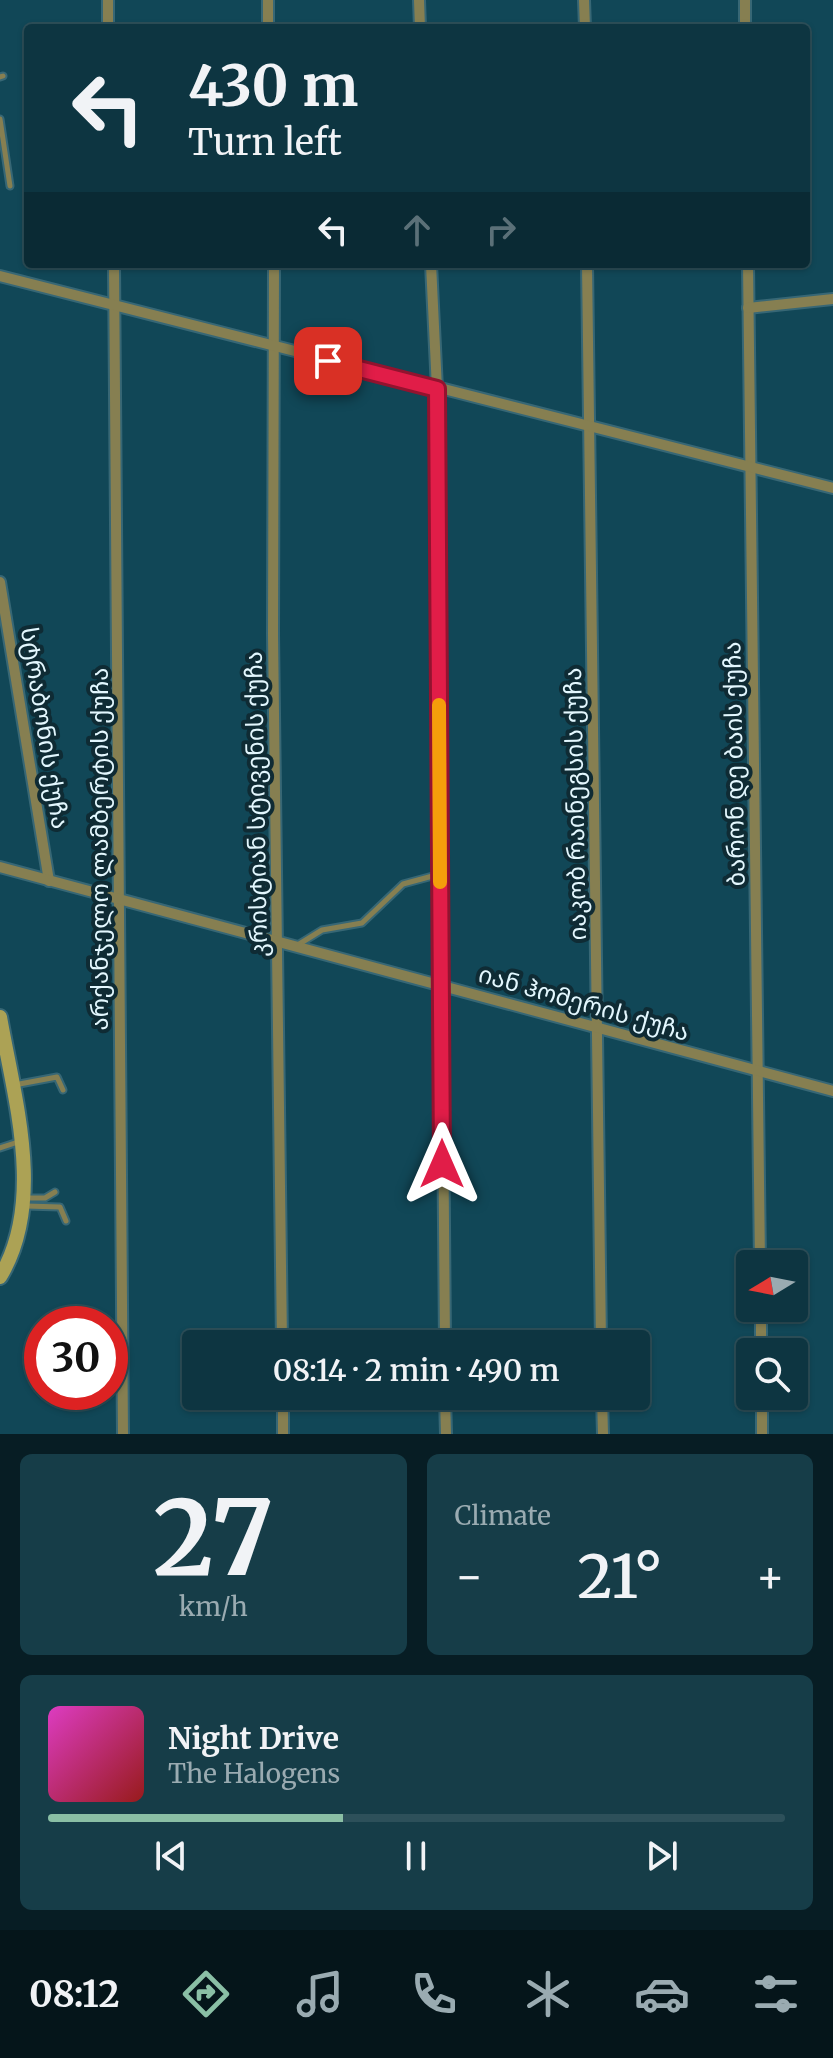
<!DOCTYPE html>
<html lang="en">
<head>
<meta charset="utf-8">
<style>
	:root { --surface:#0d3541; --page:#163d48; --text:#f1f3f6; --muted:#9aabb1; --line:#2d505a; --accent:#8abfa5 }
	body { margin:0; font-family:Merriweather,"Noto Sans Georgian",serif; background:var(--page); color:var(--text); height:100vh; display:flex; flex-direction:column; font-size:30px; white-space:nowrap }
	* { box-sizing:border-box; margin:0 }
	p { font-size:26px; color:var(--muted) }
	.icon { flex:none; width:44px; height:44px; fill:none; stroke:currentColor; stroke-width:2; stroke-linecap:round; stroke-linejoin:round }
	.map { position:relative; height:1434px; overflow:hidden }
	.side { display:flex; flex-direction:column; gap:20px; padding:20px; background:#071d24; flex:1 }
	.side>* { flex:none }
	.top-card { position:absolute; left:24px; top:24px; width:786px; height:244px; border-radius:8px; box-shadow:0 2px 6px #0004,0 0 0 2px var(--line); background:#0d3541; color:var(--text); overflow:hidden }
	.needle { width:52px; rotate:260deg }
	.tools { position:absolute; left:736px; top:1250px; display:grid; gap:16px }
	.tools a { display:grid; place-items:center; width:72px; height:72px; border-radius:8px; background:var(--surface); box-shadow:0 2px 6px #0004,0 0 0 2px var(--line); font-size:40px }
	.speed { position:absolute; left:24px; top:1306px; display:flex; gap:16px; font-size:40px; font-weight:700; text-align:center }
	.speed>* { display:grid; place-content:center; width:104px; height:104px; border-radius:50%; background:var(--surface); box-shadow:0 2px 6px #0004,0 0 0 2px var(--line); line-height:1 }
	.speed .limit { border:12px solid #d22; background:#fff; color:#111 }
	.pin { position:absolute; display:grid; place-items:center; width:68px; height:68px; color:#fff; margin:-34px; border-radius:16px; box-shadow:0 4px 12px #0006 }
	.me { position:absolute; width:88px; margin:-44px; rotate:0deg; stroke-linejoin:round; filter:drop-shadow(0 0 6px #0008) }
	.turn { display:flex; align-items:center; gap:28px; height:168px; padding:0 32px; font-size:36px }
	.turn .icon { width:104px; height:104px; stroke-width:2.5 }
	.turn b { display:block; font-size:56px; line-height:68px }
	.lanes { display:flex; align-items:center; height:76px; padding:0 32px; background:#0003; justify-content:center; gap:40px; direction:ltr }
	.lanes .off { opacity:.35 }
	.big { font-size:60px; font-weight:600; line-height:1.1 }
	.side .tile { flex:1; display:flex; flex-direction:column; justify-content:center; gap:12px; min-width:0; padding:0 28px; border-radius:12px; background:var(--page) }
	.side .dial { align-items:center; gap:0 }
	.dial b { font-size:104px; line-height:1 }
	.song { display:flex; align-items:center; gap:24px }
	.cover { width:96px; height:96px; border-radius:12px; background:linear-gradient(135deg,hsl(310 70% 55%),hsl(0 70% 35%)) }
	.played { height:8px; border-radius:4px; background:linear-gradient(90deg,var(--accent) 40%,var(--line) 40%) }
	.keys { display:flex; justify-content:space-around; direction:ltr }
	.heat { display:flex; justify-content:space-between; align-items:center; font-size:44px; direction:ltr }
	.side .tiles { flex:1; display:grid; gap:20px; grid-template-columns:1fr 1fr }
	.tile:last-child { grid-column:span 2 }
	.trip { position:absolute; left:182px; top:1330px; width:468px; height:80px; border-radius:8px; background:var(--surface); box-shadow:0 2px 6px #0004,0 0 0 2px var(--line); font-weight:600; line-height:80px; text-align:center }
	.dock { display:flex; height:128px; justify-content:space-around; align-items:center; background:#05151a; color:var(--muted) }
	.dock .icon { width:56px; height:56px }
	.dock .selected { color:var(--accent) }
	.dock b { font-size:36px; color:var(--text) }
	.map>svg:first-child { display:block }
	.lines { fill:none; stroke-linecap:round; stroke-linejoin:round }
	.lane-casing { stroke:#376775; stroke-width:9 }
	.street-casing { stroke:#376775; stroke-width:14 }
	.secondary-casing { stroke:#376775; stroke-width:18 }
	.lane { stroke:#867f51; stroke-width:5 }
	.street { stroke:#867f51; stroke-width:10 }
	.secondary { stroke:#aca255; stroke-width:14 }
	.route-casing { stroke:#92132f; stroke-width:20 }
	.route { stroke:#e11d48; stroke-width:14 }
	.slow { stroke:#f59e0b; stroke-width:14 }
	.labels { text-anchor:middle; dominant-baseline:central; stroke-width:8; stroke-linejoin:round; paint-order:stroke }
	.street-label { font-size:24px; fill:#e3f7fe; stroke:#0f2b34 }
</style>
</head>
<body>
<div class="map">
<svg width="833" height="1434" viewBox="0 0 833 1434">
	<rect width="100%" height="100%" fill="#114757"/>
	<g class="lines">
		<defs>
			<g id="lane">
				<polyline points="0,77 3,76"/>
				<polyline points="0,119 10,186"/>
				<polyline points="296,946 322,930 362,923 403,884 440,874"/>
				<polyline points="14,1085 57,1077 63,1090"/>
				<polyline points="0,1148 18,1142"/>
				<polyline points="26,1198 45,1198 55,1192"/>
				<polyline points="26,1206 60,1207 66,1221"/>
			</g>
			<g id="street">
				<polyline points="108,0 108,28"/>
				<polyline points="268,0 268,28"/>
				<polyline points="419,0 420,28"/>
				<polyline points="584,0 585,28"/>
				<polyline points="745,0 745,28"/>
				<polyline points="114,264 123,1434"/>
				<polyline points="274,264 273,634 282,1344"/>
				<polyline points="431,264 437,389 445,1344"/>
				<polyline points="587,264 601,1344"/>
				<polyline points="748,264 760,1264"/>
				<polyline points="0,276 833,488"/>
				<polyline points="748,308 833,299"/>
				<polyline points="0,582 49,881"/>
				<polyline points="0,867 833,1091"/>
				<polyline points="761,1308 761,1352"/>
				<polyline points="283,1396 283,1434"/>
				<polyline points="445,1396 446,1434"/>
				<polyline points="602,1396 603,1434"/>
				<polyline points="762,1396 762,1434"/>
			</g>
			<path id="secondary" d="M0,1017C14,1098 46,1201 0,1277"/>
		</defs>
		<use href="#lane" class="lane-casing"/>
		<use href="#street" class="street-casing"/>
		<use href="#secondary" class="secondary-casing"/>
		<use href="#lane" class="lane"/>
		<use href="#street" class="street"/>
		<use href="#secondary" class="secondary"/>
	</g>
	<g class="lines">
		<defs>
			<polyline id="route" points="328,361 437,389 442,1164"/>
		</defs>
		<use href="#route" class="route-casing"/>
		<use href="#route" class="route"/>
		<polyline class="slow" points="439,705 440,882"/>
	</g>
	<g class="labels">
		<g class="street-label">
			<text transform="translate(45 728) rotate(81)">სტრაბონის ქუჩა</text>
			<text transform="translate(734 764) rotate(-91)">ბარონ დე ბაის ქუჩა</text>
			<text transform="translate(256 804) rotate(-91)">კრისტიან სტივენის ქუჩა</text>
			<text transform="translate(575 804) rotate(-91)">იაკობ რაინეგსის ქუჩა</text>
			<text transform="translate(99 849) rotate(-90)">არქანჯელო ლამბერტის ქუჩა</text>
			<text transform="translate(584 1003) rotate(16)">იან ჰომერის ქუჩა</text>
		</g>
	</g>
</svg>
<div class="tools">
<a><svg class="needle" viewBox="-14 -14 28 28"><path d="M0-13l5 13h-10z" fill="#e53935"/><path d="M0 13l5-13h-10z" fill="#9aabb1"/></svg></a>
<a><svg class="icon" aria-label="search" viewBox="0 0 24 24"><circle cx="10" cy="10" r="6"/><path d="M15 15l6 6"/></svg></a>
</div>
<div class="speed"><div class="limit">30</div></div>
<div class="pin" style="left:328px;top:361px;background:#d93025"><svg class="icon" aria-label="arrive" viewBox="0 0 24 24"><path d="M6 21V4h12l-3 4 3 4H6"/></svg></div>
<svg class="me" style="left:442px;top:1164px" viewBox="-20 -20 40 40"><path d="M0-17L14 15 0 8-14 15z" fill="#e11d48" stroke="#fff" stroke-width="4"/></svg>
<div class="trip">08:14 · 2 min · 490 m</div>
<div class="top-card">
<div class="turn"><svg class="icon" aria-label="left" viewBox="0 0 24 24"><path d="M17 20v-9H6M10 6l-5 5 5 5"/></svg><div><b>430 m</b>Turn left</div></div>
<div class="lanes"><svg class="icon" aria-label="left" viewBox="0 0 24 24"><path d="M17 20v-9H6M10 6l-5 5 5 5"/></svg><svg class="icon off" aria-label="ahead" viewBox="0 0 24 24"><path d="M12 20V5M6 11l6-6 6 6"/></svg><svg class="icon off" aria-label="right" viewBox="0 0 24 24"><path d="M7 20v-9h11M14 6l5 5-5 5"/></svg></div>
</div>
</div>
<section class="side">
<div class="tiles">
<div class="tile dial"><b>27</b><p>km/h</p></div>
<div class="tile"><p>Climate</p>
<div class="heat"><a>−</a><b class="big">21°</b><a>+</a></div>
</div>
<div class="tile">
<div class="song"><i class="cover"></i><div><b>Night Drive</b><p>The Halogens</p></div></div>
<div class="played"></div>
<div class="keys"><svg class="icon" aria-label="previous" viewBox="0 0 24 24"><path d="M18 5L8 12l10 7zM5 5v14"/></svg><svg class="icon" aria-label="pause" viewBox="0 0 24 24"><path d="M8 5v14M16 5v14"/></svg><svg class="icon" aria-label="next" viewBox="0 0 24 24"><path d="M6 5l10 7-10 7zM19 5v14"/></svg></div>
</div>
</div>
</section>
<nav class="dock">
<b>08:12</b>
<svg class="icon selected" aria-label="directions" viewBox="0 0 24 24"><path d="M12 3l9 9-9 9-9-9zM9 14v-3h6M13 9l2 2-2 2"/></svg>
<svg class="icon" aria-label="music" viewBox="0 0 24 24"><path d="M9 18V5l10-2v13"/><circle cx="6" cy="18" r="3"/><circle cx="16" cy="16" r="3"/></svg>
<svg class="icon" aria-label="phone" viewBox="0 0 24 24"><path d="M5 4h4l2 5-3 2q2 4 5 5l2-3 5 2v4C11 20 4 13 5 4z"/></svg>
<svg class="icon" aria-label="climate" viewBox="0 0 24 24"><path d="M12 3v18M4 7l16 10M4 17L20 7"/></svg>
<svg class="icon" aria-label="car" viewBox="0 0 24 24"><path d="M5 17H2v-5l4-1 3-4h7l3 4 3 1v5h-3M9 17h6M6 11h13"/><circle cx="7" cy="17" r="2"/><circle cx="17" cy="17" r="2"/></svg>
<svg class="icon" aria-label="filters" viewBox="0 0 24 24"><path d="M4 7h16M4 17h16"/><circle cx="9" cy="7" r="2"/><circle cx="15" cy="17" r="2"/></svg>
</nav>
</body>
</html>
